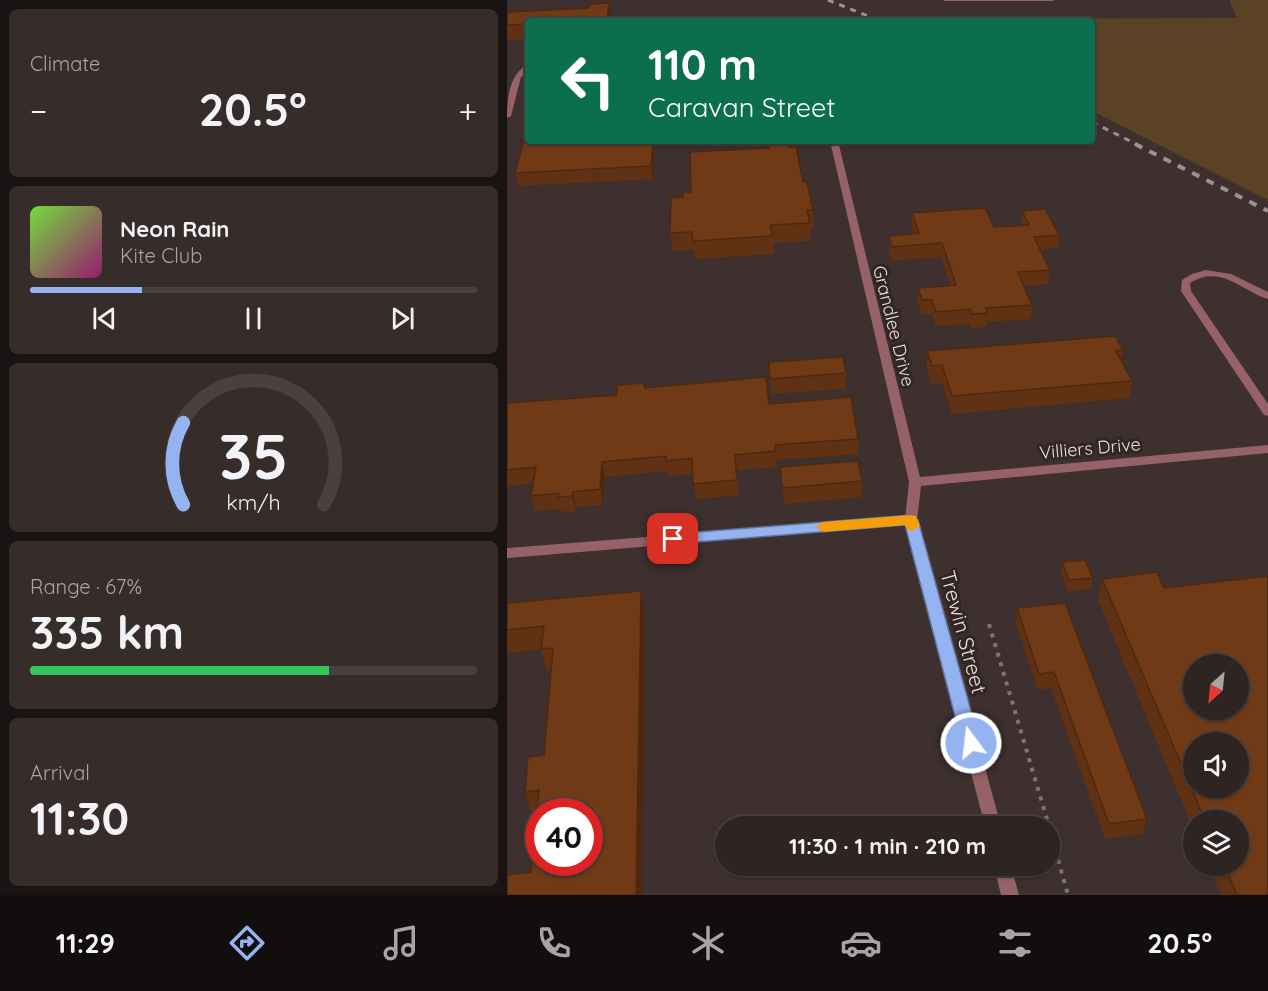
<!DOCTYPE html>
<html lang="en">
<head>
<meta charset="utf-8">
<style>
	:root { --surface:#2e2422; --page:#362c2a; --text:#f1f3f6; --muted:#a7a4a5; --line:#494140; --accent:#95b2f1 }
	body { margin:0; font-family:Quicksand,sans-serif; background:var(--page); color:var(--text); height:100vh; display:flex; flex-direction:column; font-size:22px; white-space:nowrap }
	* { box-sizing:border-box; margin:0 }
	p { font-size:20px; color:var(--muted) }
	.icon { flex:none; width:33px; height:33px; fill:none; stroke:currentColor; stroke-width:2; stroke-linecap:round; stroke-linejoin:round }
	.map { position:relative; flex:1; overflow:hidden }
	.drawer { display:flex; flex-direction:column; gap:9px; padding:9px; background:#191413; width:507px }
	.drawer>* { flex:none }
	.guide { position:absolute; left:18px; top:18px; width:570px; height:126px; border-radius:6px; box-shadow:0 2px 4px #0004,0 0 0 2px var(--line); background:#0b6e4f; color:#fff; overflow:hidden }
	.needle { width:39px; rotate:207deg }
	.tools { position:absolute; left:676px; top:654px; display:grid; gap:12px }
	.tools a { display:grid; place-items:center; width:66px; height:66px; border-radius:50%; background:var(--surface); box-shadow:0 2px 4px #0004,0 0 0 2px var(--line); font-size:30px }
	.speed { position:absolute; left:18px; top:798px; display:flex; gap:12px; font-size:30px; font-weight:700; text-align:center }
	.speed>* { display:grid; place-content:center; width:78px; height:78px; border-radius:50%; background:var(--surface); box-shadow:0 2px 4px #0004,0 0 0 2px var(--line); line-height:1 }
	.speed .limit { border:9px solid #d22; background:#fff; color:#111 }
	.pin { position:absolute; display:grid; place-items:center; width:51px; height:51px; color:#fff; margin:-26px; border-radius:12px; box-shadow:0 3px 9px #0006 }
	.me { position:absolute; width:66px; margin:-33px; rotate:345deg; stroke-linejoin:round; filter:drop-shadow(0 0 4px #0008) }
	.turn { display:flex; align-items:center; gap:21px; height:126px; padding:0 24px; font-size:27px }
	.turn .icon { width:78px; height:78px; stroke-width:2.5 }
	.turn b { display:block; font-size:42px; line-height:51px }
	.big { font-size:45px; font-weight:700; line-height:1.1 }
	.drawer .card { flex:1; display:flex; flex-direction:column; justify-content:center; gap:9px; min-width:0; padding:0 21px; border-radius:9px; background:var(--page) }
	.drawer .dial { align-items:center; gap:0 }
	.dial svg { height:156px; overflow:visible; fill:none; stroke:var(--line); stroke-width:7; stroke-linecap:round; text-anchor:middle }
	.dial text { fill:var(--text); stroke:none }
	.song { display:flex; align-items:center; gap:18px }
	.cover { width:72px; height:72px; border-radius:9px; background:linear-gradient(135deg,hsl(100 70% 55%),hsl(320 70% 35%)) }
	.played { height:6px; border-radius:3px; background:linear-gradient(90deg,var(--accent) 25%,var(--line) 25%) }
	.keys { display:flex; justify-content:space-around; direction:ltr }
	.heat { display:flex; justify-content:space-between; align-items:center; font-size:33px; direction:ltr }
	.charge { height:9px; border-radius:4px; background:linear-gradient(90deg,#34c759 67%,var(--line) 0) }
	.trip { position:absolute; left:208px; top:816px; width:345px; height:60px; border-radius:30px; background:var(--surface); box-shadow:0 2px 4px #0004,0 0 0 2px var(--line); font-weight:700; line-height:60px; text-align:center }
	.dock { display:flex; height:96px; justify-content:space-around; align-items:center; background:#120e0e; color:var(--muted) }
	.dock .icon { width:42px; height:42px }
	.dock .current { color:var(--accent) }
	.dock b { font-size:27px; color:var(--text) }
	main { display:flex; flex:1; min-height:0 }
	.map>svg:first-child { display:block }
	.green { fill:#5b4225 }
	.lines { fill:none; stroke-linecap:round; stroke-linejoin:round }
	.path { stroke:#7f7472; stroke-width:4; stroke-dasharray:4 6; stroke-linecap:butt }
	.service { fill:#966267; fill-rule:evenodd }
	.minor { fill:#966267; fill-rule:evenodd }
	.tertiary { fill:#966267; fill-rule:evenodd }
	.rail-far1 { stroke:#9d9290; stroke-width:3; stroke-dasharray:6 6; stroke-linecap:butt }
	.rail { stroke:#9d9290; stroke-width:4; stroke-dasharray:8 8; stroke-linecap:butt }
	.wall { fill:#603213; fill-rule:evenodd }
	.shaded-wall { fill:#4e290f }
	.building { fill:#703a16; stroke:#4e290f; stroke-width:1.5; fill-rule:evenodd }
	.route { fill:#95b2f1; stroke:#61749d; stroke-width:1.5 }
	.slow { fill:#f59e0b }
	.labels { text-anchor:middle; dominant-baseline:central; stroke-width:6; stroke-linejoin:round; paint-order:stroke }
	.street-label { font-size:18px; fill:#e8dfde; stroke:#322624 }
	.near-street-label { font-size:21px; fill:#e8dfde; stroke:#322624 }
</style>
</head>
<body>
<main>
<section class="drawer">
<div class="card"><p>Climate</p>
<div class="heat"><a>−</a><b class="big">20.5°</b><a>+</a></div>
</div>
<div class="card">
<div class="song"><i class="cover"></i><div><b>Neon Rain</b><p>Kite Club</p></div></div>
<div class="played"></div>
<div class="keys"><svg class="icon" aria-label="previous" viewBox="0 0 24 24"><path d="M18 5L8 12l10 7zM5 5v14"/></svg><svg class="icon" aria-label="pause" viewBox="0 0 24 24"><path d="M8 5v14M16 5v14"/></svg><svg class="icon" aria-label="next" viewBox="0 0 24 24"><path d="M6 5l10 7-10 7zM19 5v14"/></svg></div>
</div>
<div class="card dial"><svg viewBox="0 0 100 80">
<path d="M14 69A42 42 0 1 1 86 69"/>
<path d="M14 69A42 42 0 0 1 14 27" stroke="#95b2f1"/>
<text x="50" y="56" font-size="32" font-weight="700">35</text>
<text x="50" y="72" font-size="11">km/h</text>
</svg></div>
<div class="card"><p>Range · 67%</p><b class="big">335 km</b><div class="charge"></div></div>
<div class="card"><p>Arrival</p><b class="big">11:30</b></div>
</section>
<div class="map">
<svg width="761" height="895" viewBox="0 0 761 895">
	<rect width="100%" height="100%" fill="#3d302e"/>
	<polygon class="green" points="722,0 761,0 761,200 585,111 585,21 401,21 396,19 730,18"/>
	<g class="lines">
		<g class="path">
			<polyline points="482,624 542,826"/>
			<polyline points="543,831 561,895"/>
		</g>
		<polygon class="service" points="436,0 547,0 545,1 438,1"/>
		<g class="minor">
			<path d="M21,64V70L14,77L4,116L0,118C0,99 2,74 21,64Z"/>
			<polygon points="323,141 331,141 413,477 761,445 761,453 414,486 410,520 409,523 399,523 398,520 402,482"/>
			<path d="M699,270L724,274L761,292V299C733,290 714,264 683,283L684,291L761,404V416L757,415L674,291L675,280L685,274Z"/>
		</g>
		<g class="tertiary">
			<polygon points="404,516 409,517 410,520 494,826 478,826 399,525 0,558 0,548"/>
			<polygon points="487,866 504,866 512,895 494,895"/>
		</g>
		<g class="rail-far1">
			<polyline points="321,0 373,21"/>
			<polyline points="585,122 631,145"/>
		</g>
		<polyline class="rail" points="628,144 761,211"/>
	</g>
	<g class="wall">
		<polygon points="0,12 104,17 104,21 21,21 21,39 0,40"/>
		<polygon points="156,141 208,141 156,144"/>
		<polygon points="261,141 281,141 282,147 306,210 307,228 303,228 303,241 266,243 267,254 188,259 187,250 166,251 163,233 176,197 261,148"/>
		<polygon points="147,148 146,179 11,186 8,173"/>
		<polygon points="515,211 552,235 551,248 533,250 543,270 541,284 517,286 525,305 524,319 480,322 479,327 464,328 463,324 429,326 425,314 414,315 411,302 411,288 444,286 434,257 385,261 382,249 382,236 407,234 405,226 405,213 487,227 515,225"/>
		<polygon points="616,350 614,360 625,381 623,398 445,414 435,383 424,384 420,368 420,351"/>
		<polygon points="262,362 339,373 339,389 264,394"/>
		<polygon points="138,388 262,404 351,439 351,454 269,460 270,467 230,470 232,495 189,499 186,474 161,476 161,471 98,477 96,505 69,507 69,511 55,512 54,509 28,511 24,496 26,483 0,486 0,403 110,395"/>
		<polygon points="273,467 355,481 355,497 277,504"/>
		<polygon points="555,562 586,578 584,589 561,591 554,573"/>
		<path d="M650,572L657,588L761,576V895H714L701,866H732V820H687V831L591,600L595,579ZM687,664H732V710H687ZM687,742H732V788H687Z"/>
		<polygon points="134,591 138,612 135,895 0,895 24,872 29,813 25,814 18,792 37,755 44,671 40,671 34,649 0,653 0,603"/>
		<polygon points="510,608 640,819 636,834 598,839 544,688 531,690 509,624"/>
	</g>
	<g class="shaded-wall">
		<polygon points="102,3 104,17 104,21 100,21"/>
		<polygon points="146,141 147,148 146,179 144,166"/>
		<polygon points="95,462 98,477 96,505 93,489"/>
		<polygon points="66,492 69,507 69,511 65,496"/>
		<polygon points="134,591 138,612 135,895 129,895"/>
	</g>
	<g class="building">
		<polygon points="102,3 100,21 21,21 21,24 0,25 0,12 82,8 82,4"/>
		<polygon points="20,129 21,141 146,141 144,166 8,173"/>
		<polygon points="261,141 281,141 282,147 289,146 296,182 300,182 306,210 300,210 303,223 264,225 265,236 186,241 185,232 163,233 164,198 176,197 176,192 184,192 183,152 262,148"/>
		<polygon points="478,208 487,227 522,225 515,211 538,209 552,235 527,237 543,270 511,272 525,305 479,308 480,313 465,314 463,309 429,312 425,300 415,300 411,288 449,285 435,243 385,247 382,236 412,233 405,213"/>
		<polygon points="608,336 616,350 609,351 625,381 445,396 435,365 425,366 420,351"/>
		<polygon points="336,357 339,373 263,379 262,362"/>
		<polygon points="259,377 262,404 344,397 351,439 268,445 269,451 228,455 230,480 186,484 185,458 159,461 159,456 95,462 93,489 66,492 65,496 51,497 52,493 24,496 29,467 0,470 0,403 110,395 110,385 136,383 138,388"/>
		<polygon points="351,461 355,481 275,488 273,467"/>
		<polygon points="578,560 586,578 562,580 555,562"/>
		<path d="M650,572L657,588L761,576V895H730L718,866H732V820H698L595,579ZM687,664H732V710H687ZM687,742H732V788H687Z"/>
		<path d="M134,591L129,895H0V875L24,872L32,790L18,792L21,757L37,755L46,648L34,649L37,626L0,630V603ZM32,812H82V862H32Z"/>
		<polygon points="558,603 640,819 602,824 547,672 532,674 510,608"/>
	</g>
	<polygon class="route" points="404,515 411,520 473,743 470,749 464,751 457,749 455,743 398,525 166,544 159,539 166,534"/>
	<polygon class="slow" points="404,515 409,516 413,526 405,531 400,529 398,525 316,532 309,527 316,522"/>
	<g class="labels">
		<g class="street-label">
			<text transform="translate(387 326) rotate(76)">Grandlee Drive</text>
			<text transform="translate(583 448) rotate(-5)">Villiers Drive</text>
		</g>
		<g class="near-street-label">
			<text transform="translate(457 632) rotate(75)">Trewin Street</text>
		</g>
	</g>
</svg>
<div class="tools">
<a><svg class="needle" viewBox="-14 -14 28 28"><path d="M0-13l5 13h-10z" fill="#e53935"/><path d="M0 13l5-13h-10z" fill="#a7a4a5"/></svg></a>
<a><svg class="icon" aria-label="sound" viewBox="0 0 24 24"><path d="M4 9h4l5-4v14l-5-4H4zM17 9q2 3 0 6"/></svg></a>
<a><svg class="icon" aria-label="layers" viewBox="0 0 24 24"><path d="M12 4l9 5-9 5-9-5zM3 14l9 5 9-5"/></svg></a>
</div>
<div class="speed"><div class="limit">40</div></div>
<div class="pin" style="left:166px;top:539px;background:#d93025"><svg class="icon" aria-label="arrive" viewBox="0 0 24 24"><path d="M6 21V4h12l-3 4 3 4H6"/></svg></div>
<svg class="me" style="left:464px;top:743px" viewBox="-20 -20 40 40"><circle r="17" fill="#95b2f1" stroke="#fff" stroke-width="3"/><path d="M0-11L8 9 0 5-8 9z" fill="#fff"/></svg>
<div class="trip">11:30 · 1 min · 210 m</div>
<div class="guide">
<div class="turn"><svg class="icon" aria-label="left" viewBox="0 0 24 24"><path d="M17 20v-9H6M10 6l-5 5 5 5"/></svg><div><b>110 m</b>Caravan Street</div></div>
</div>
</div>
</main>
<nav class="dock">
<b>11:29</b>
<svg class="icon current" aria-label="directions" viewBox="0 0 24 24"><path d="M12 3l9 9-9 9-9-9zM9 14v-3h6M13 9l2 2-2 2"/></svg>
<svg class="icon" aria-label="music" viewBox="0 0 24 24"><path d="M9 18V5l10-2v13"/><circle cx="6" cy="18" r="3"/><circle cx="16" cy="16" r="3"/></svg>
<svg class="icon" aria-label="phone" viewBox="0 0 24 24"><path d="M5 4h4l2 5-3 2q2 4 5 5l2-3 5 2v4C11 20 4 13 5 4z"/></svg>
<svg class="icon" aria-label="climate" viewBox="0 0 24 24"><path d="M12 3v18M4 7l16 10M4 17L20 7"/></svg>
<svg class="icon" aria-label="car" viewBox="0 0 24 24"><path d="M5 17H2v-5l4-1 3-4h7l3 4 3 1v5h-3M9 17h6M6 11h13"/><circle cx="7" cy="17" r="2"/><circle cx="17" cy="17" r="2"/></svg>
<svg class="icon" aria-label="filters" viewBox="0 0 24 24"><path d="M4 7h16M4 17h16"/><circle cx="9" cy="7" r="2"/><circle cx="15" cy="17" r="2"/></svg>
<b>20.5°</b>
</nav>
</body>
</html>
